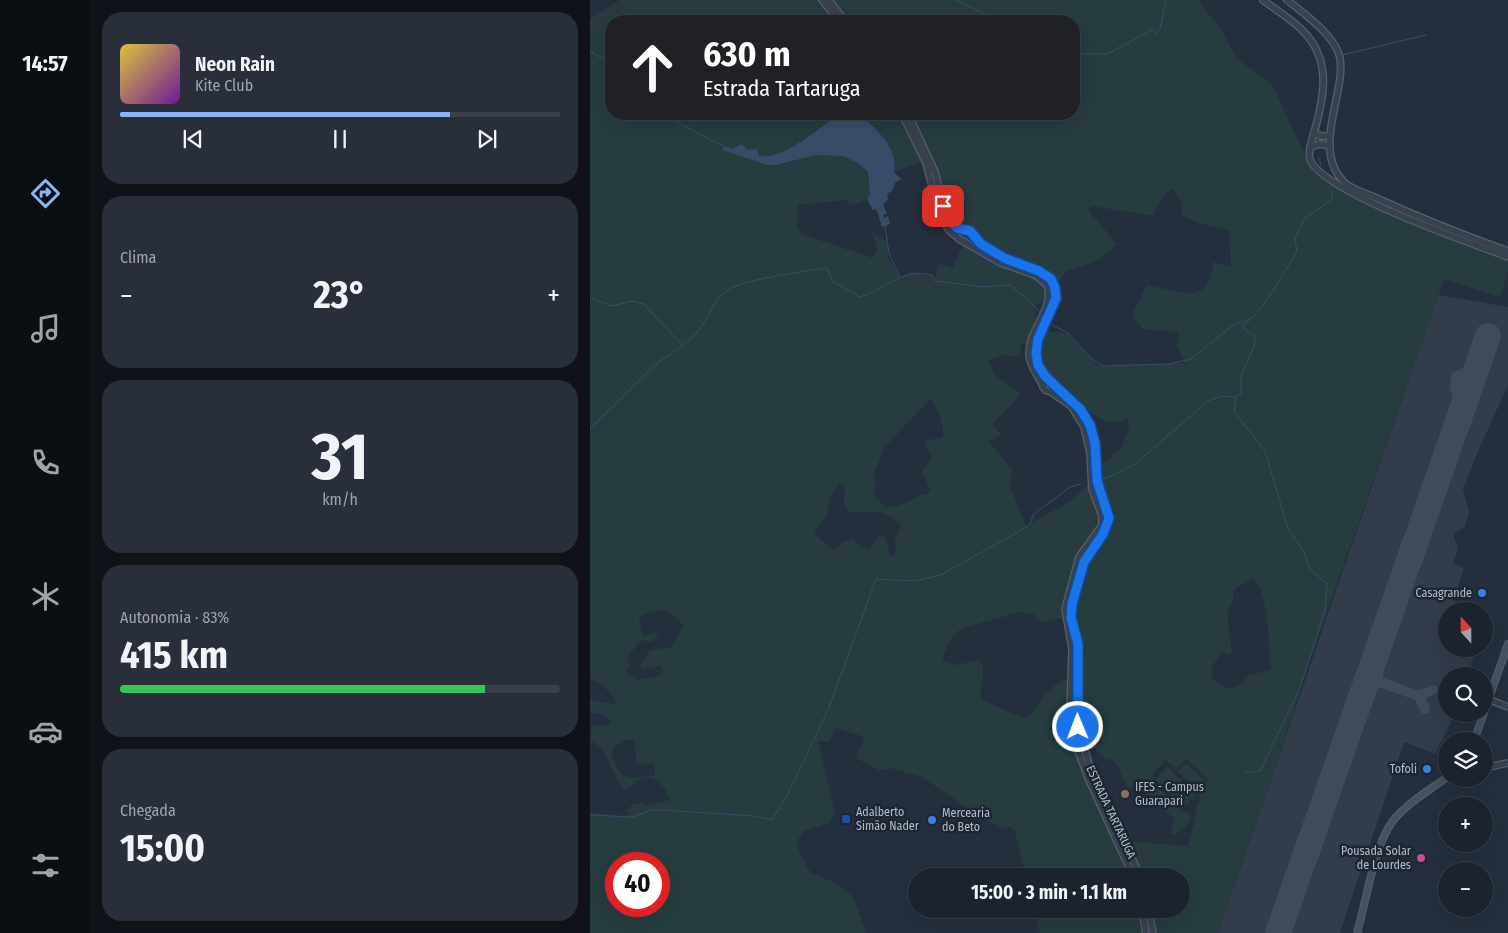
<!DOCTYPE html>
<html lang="pt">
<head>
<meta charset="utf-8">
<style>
	:root { --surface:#1b232e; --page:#282f3a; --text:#f1f3f6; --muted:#a0a4aa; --line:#39404a; --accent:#8ab4f8 }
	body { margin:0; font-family:"Fira Sans Condensed",sans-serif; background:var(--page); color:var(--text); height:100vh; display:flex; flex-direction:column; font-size:19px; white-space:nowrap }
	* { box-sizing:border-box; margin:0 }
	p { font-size:16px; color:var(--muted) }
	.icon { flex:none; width:28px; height:28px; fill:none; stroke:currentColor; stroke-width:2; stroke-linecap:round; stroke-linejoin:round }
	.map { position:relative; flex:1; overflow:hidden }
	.sheet { display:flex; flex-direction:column; gap:12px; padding:12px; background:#0f1319; width:500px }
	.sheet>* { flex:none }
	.guide { position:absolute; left:15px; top:15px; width:475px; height:105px; border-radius:20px; box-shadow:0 5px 20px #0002,0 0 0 1px var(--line); background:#202124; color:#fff; overflow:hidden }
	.needle { width:32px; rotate:339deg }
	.controls { position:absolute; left:848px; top:602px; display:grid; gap:10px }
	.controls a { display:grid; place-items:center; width:55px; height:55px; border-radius:50%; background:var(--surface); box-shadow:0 5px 20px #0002,0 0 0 1px var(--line); font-size:25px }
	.speed { position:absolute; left:15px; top:852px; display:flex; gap:10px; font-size:25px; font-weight:700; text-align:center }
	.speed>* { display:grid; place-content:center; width:65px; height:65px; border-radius:50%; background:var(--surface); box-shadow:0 5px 20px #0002,0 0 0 1px var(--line); line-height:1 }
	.speed .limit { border:8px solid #d22; background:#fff; color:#111 }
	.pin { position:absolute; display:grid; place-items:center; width:42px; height:42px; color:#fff; margin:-21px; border-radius:10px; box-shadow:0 2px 8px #0006 }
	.me { position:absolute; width:55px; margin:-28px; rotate:359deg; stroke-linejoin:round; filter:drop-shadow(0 0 4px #0008) }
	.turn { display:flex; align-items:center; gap:18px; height:105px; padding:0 15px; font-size:22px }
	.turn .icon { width:65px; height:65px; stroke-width:2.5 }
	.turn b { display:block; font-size:35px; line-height:42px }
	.big { font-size:38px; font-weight:700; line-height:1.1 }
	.sheet .widget { flex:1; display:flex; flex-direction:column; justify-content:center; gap:8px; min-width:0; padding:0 18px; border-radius:20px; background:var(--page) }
	.sheet .dial { align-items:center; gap:0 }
	.dial b { font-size:65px; line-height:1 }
	.song { display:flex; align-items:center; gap:15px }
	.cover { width:60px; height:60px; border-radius:8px; background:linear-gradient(135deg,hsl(50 70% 55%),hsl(280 70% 35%)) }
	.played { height:5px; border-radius:2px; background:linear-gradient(90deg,var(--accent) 75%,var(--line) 75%) }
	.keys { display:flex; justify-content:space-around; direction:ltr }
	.heat { display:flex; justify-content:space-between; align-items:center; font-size:28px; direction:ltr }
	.charge { height:8px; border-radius:4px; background:linear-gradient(90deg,#34c759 83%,var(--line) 0) }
	.trip { position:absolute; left:318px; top:868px; width:282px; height:50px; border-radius:25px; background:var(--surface); box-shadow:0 5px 20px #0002,0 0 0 1px var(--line); font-weight:700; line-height:50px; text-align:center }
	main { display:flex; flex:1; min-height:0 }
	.dock { display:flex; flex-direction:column; width:90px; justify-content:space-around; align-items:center; background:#0b0e12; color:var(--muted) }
	.dock .icon { width:35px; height:35px }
	.dock .active { color:var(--accent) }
	.dock b { font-size:22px; color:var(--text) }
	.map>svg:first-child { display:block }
	.airport { fill:#323c4b }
	.green { fill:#263c3f; fill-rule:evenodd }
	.water { fill:#394c67 }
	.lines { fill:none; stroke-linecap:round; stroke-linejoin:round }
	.stream { stroke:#394c67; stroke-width:1 }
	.taxiway { stroke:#3f4a5a; stroke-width:10 }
	.runway { stroke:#3f4a5a; stroke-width:26 }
	.tertiary-casing { stroke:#565f6c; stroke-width:8 }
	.secondary-casing { stroke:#565f6c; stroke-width:8 }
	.tertiary { stroke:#38414e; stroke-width:5.5 }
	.secondary { stroke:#465061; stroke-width:6 }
	.route-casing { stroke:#114b97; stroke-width:12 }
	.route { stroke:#1a73e8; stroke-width:9 }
	.shop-dot { fill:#3f7fe0; stroke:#1d2633; stroke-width:2 }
	.education-dot { fill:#8d6e63; stroke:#1d2633; stroke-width:2 }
	.transit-dot { fill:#1a4fb4; stroke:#1d2633; stroke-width:2 }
	.hotel-dot { fill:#d1479c; stroke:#1d2633; stroke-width:2 }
	.labels { text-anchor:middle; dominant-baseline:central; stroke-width:5; stroke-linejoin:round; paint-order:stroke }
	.poi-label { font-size:12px; fill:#b4bcc9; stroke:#1d2633; text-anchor:end }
	.street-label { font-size:12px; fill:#b4bcc9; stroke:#1d2633 }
</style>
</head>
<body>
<main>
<nav class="dock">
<b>14:57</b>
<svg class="icon active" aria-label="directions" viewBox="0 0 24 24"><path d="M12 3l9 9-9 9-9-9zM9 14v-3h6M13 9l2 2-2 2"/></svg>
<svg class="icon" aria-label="music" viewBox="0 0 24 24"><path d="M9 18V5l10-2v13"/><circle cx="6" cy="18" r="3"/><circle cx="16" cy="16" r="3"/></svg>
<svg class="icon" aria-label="phone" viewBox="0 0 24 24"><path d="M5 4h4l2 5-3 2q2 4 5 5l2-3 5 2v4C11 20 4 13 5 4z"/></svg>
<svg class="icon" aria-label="climate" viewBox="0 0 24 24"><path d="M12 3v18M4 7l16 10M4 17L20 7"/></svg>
<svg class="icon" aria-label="car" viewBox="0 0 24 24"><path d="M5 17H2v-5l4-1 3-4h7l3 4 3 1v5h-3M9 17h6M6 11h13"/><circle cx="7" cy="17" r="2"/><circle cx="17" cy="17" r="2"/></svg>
<svg class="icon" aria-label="filters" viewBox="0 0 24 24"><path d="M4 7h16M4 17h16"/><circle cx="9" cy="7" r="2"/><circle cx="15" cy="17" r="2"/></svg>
</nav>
<section class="sheet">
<div class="widget">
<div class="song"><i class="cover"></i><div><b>Neon Rain</b><p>Kite Club</p></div></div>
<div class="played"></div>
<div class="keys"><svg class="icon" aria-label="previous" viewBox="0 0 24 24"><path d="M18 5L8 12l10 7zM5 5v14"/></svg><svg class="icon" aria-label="pause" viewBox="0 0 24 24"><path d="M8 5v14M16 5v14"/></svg><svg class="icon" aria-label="next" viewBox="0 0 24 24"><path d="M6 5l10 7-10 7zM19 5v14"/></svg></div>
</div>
<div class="widget"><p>Clima</p>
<div class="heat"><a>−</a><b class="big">23°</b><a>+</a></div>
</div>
<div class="widget dial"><b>31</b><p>km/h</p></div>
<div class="widget"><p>Autonomia · 83%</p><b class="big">415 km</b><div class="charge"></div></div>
<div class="widget"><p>Chegada</p><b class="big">15:00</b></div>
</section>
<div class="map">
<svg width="918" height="933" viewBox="0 0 918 933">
	<rect width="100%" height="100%" fill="#242f3e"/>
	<polygon class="airport" points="848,295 918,307 918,385 889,449 873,489 879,512 875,527 863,534 868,549 863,563 874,568 863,601 865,602 862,611 856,611 856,649 886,649 877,676 856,676 856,714 862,714 862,720 845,754 814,742 750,933 628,933"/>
	<g class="green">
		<path d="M30,0H608L632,31L647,59L682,84L723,173L757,194L918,257V273L910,297L854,279L709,692L710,693L628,933H450L442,909H591V876H435L425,831L420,827L415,829L392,818L332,777L300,768L289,770L266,758L275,737L246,728L239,742L228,741L245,813L239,823L214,831L206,842L212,858L221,873L246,883L263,897L276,933H0V813L35,816L41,814L36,811L43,804L52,803L55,806L80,800C75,785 64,772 46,781C41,784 40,789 33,789C21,775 19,747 0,741L2,726L21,725L20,720L13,715L0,712V698L5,701L26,704C22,691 11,684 0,678V19ZM21,21H484V114H267C279,117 301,148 305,160C306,164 305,168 304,172L331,162C344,194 341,223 373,244L363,268L349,264L345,277L320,272L310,277L299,259L297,242L282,232L287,249L283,258L211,234L207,225L208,205L255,200L262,205C270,202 281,200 280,190C280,185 280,179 279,175C271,153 236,151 217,156C206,159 196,165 184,165C166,165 150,154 134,146L142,149L152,144L157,151L164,149L169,156C187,159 214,142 228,131C236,125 244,116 254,114H21ZM582,188L592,203V216L609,223L639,231L641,266L623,262C622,306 588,292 557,285L543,313L544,318L553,329L589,332L587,345L595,363L507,366L477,333L454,331L456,325L447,318L443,308L460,297L471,295L468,283L475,272L507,261L527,244L498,210L502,206L563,216L573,196ZM431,344L449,345C448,353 448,360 452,368C458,379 502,416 515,421C523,423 530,422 538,419L539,428L532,447L506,470L496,486L481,501L436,526L419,483L423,470L399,442L411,434L402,425L431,394L404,374L398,360L412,355L430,356ZM340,399C346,403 355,429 353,437L334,441L342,458L332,472L340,489L338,494C323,495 312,509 296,507L283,495L286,480L284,475L294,448ZM250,483L255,487L254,504L261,513C281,511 298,508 311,526L305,540L306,553L300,557L296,538L290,534L279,549L271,547L262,538L253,542L243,551L224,533L236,517L242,493ZM663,579C680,595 678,647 681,670L659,675L651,685L638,689L623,680L621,668L632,652L638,655L642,652L637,613L643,600V592L646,588ZM73,610L88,618L93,626L82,647L60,650L50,665L52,670L71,665L73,672L67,677L47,680L36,672V668L42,667L36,659L51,640L62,642L69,633L52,636L49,619L55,614ZM431,612L444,614L452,622L483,615L495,652L490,662L489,675C474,677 459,689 450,701C444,709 443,714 435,719L392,700C387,688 399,671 389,660L367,665L353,661C354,649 362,635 372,628ZM35,740H44L47,764L63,763L65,768L64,776C49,777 35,783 27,767C23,760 21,756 23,748ZM503,747L516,759H520L527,765L538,789H552L584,819L581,835C593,831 597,827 601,815L590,809L564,784L563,773L576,760L586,769L596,759L618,780L607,790L610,798L605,809L606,816L598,846L534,841L496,750ZM26,864H69V906H26Z"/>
		<polygon points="596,763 615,781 606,791 587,771"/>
		<polygon points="578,767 606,795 592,808 565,779"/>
	</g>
	<path class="water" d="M267,114L272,115C287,131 309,149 304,172L311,179L305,183L302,191L297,194L298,199L293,205L297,214L293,215L294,218L298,216L300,224L292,227L287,211L286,209L283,210L277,199L280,194L278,172L268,163L253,156L226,155L186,165H176L133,150L134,146L142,149L152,144L157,150L167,149L169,156C195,160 227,128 248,116C253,113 261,114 267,114Z"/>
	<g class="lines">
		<g class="stream">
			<polyline points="366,0 410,21"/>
			<polyline points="0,51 21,64"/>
			<polyline points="484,54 517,54 562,30 566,33 570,29 576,0"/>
			<polyline points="752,55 836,35"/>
			<polyline points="77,114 92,125 135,147"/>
			<polyline points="729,158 731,165"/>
			<polyline points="295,226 299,253 310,277"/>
			<polyline points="0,298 22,306 42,301 54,304 91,344"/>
			<polyline points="462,325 478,333 501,358 512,366 579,364 601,359 642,326 660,319"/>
			<path d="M0,429L67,363C79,355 93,346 104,336C117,323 122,300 138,290C155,279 212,272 234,268L238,270L242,281L270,297C297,289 310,268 342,275L345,281L394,287L420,285L438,300L451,314"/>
			<polyline points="510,481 544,465 618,401 631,396 646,397"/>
			<path d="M655,773L670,771L710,688L735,610L737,584L720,569L714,552L698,529L675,451L644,412L646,397L651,394V376L666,341L663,334L656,331L653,326C677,307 690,277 707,252L705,238L714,219L742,199L743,191"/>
			<polyline points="196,798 238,710 286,579 324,581 351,575 440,525 443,515 480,487 491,484"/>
			<polyline points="0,815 43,817 61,810 72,810 164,816 182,820 195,799"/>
		</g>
		<g class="taxiway">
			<polyline points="868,422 870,406 865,387 866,377 875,372 885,372"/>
			<polyline points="785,657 785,670 790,682 829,696 843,690"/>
			<polyline points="829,696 835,709"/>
			<polyline points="770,699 779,688 790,682"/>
		</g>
		<polyline class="runway" points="688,933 898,336"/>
		<defs>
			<g id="tertiary">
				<polyline points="232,0 249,21"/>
				<polyline points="239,0 255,21"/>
				<path d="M673,0C686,10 701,19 712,30C743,60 734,99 723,136C721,145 717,154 721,162C741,195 878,242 918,257"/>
				<path d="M697,0C713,13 746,36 750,58C756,94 721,149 754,182C761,189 775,193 784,197C828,217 873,235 918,251"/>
				<path d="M312,114L336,163L350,216L359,230L369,239L411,263L445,275L457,285C465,309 438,330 439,355C440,368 450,378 455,390L461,392L465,385L459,381L453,387"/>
				<path d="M318,114L345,172L356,214C364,228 367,227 380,231C390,244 405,255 420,261C435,268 459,268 465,287C473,318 422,343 459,381"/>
				<polyline points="724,133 731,136 739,136"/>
				<polyline points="720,147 730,144 740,146"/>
				<polyline points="465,385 491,410 500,425 507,454 507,481 519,518 513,534 494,563 482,604 481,618 487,644 488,727 499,764 550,876"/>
				<polyline points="461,392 481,406 494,427 500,453 502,489 512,516 512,525 489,557 475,609 482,649 480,710 482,735 499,780 543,876"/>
				<polyline points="900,700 918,707"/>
				<polyline points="894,768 918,763"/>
				<polyline points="552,909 556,933"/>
				<polyline points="558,909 563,933"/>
			</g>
			<g id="secondary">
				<polyline points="884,741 918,644"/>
				<path d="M767,933C776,902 784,847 802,822C816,804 838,791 856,778"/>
			</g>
		</defs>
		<use href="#tertiary" class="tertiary-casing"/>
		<use href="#secondary" class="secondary-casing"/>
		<use href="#tertiary" class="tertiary"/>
		<use href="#secondary" class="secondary"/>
	</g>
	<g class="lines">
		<defs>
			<polyline id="route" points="353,206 361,222 367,228 380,231 391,244 414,258 449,271 461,279 465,288 466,298 448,339 446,353 448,365 455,376 491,410 500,425 505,443 507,481 519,518 513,534 494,562 482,604 481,618 488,644 488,727"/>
		</defs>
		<use href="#route" class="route-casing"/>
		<use href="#route" class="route"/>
	</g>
	<g class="shop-dot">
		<circle cx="892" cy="593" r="5"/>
		<circle cx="837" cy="769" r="5"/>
		<circle cx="342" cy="820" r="5"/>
	</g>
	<circle class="education-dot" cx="535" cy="794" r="5"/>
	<rect class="transit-dot" x="251" y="814" width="10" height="10" rx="2.5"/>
	<circle class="hotel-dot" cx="831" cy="858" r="5"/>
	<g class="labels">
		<g class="poi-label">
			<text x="882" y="593">Casagrande</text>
			<text x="827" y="769">Tofoli</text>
			<text x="545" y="787" text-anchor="start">IFES - Campus<tspan x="545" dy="14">Guarapari</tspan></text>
			<text x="266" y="812" text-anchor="start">Adalberto<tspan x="266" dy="14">Simão Nader</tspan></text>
			<text x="352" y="813" text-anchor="start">Mercearia<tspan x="352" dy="14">do Beto</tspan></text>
			<text x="821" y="851">Pousada Solar<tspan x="821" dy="14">de Lourdes</tspan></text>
		</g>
		<g class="street-label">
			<text transform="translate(521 812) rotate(65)">ESTRADA TARTARUGA</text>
		</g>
	</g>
</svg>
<div class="controls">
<a><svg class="needle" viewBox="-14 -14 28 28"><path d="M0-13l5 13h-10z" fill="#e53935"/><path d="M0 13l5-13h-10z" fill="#a0a4aa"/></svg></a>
<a><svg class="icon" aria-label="search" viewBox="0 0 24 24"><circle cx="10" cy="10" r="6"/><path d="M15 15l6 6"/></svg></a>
<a><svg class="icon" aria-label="layers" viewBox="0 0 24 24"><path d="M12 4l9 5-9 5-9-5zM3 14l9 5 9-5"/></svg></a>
<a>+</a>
<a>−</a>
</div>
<div class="speed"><div class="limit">40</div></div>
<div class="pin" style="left:353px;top:206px;background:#d93025"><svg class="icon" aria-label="arrive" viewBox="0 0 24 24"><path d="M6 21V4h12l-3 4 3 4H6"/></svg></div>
<svg class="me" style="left:488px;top:727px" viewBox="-20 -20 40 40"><circle r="17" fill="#1a73e8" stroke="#fff" stroke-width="3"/><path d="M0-11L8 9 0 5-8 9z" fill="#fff"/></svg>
<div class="trip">15:00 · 3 min · 1.1 km</div>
<div class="guide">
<div class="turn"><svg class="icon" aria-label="ahead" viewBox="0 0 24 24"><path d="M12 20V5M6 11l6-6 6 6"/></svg><div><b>630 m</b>Estrada Tartaruga</div></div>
</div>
</div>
</main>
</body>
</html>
